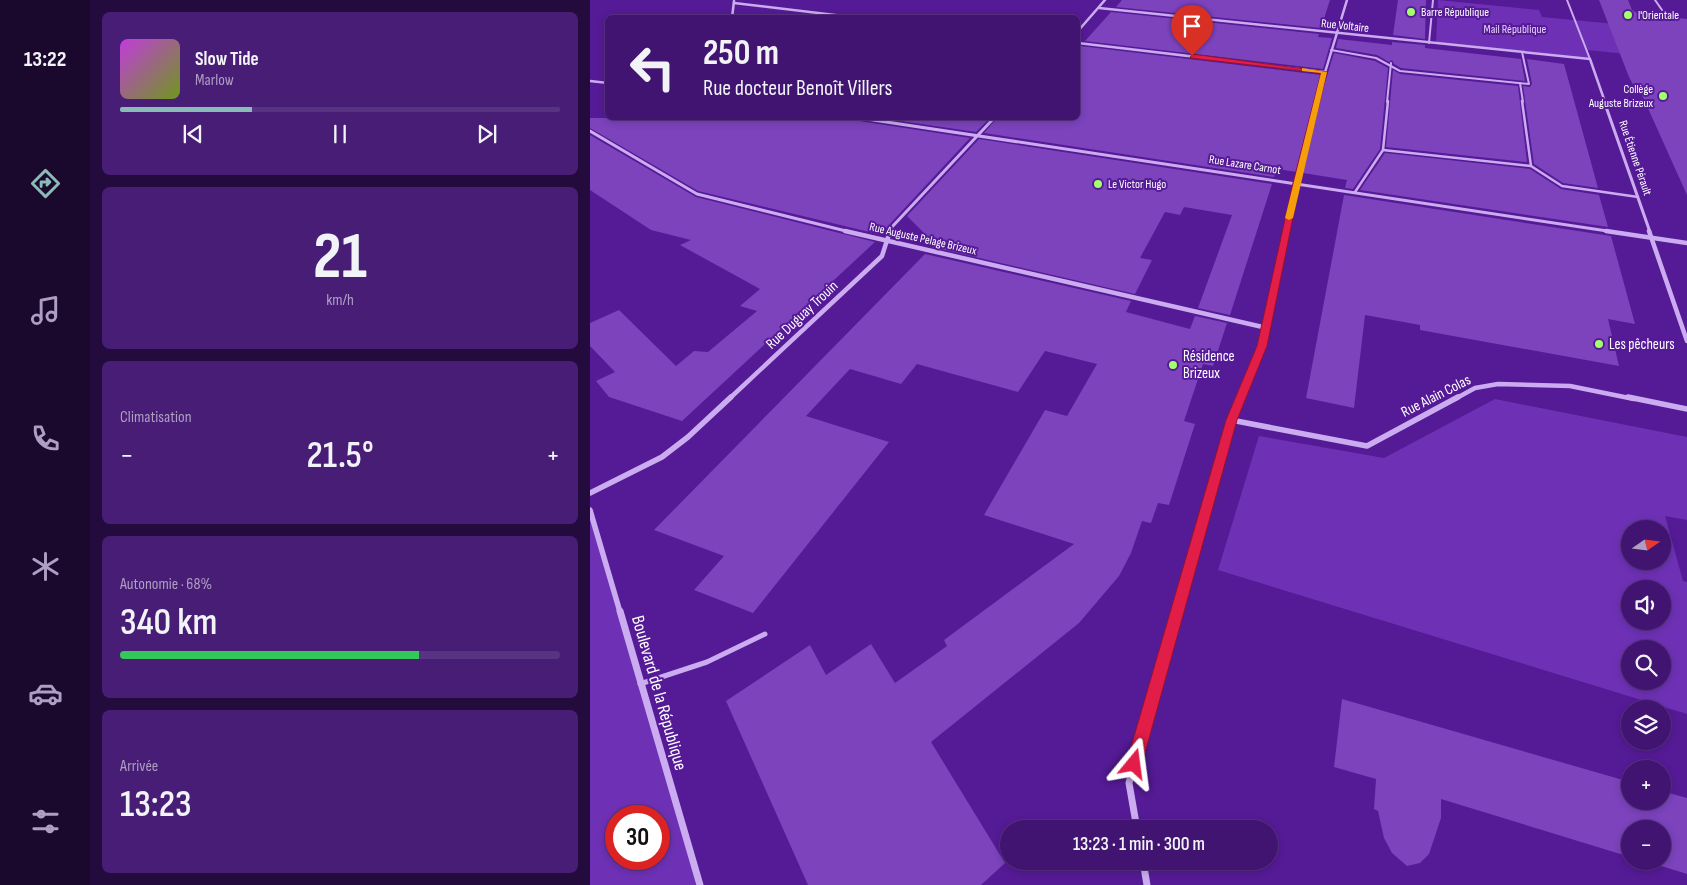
<!DOCTYPE html>
<html lang="fr">
<head>
<meta charset="utf-8">
<style>
	:root { --surface:#401470; --page:#471d75; --text:#f1f3f6; --muted:#ae9ec3; --line:#593383; --accent:#8bbbb9 }
	body { margin:0; font-family:"Sofia Sans Condensed",sans-serif; background:var(--page); color:var(--text); height:100vh; display:flex; flex-direction:column; font-size:19px; white-space:nowrap }
	* { box-sizing:border-box; margin:0 }
	p { font-size:16px; color:var(--muted) }
	.icon { flex:none; width:28px; height:28px; fill:none; stroke:currentColor; stroke-width:2; stroke-linecap:round; stroke-linejoin:round }
	.map { position:relative; flex:1; overflow:hidden }
	.drawer { display:flex; flex-direction:column; gap:12px; padding:12px; background:#230b3e; width:500px }
	.drawer>* { flex:none }
	.hud { position:absolute; left:15px; top:15px; width:475px; height:105px; border-radius:8px; box-shadow:0 2px 8px #0003,0 0 0 1px var(--line); background:#401470; color:var(--text); overflow:hidden }
	.needle { width:32px; rotate:76deg }
	.buttons { position:absolute; left:1031px; top:520px; display:grid; gap:10px }
	.buttons a { display:grid; place-items:center; width:50px; height:50px; border-radius:50%; background:var(--surface); box-shadow:0 2px 8px #0003,0 0 0 1px var(--line); font-size:25px }
	.speed { position:absolute; left:15px; top:805px; display:flex; gap:10px; font-size:25px; font-weight:700; text-align:center }
	.speed>* { display:grid; place-content:center; width:65px; height:65px; border-radius:50%; background:var(--surface); box-shadow:0 2px 8px #0003,0 0 0 1px var(--line); line-height:1 }
	.speed .limit { border:8px solid #d22; background:#fff; color:#111 }
	.pin { position:absolute; display:grid; place-items:center; width:42px; height:42px; color:#fff; margin:-51px -21px; border-radius:50% 50% 50% 0; rotate:-45deg; box-shadow:0 0 5px #0007 }
	.pin .icon { rotate:45deg }
	.me { position:absolute; width:55px; margin:-28px; rotate:16deg; stroke-linejoin:round; filter:drop-shadow(0 0 4px #0008) }
	.turn { display:flex; align-items:center; gap:18px; height:105px; padding:0 15px; font-size:22px }
	.turn .icon { width:65px; height:65px; stroke-width:2.5 }
	.turn b { display:block; font-size:35px; line-height:42px }
	.big { font-size:38px; font-weight:600; line-height:1.1 }
	.drawer .widget { flex:1; display:flex; flex-direction:column; justify-content:center; gap:8px; min-width:0; padding:0 18px; border-radius:8px; background:var(--page) }
	.drawer .dial { align-items:center; gap:0 }
	.dial b { font-size:65px; line-height:1 }
	.song { display:flex; align-items:center; gap:15px }
	.cover { width:60px; height:60px; border-radius:8px; background:linear-gradient(135deg,hsl(290 70% 55%),hsl(80 70% 35%)) }
	.played { height:5px; border-radius:2px; background:linear-gradient(90deg,var(--accent) 30%,var(--line) 30%) }
	.keys { display:flex; justify-content:space-around; direction:ltr }
	.heat { display:flex; justify-content:space-between; align-items:center; font-size:28px; direction:ltr }
	.charge { height:8px; border-radius:4px; background:linear-gradient(90deg,#34c759 68%,var(--line) 0) }
	.trip { position:absolute; left:410px; top:820px; width:278px; height:50px; border-radius:25px; background:var(--surface); box-shadow:0 2px 8px #0003,0 0 0 1px var(--line); font-weight:600; line-height:50px; text-align:center }
	main { display:flex; flex:1; min-height:0 }
	.menu { display:flex; flex-direction:column; width:90px; justify-content:space-around; align-items:center; background:#1a082d; color:var(--muted) }
	.menu .icon { width:35px; height:35px }
	.menu .selected { color:var(--accent) }
	.menu b { font-size:22px; color:var(--text) }
	.map>svg:first-child { display:block }
	.green { fill:#6e31b5; fill-rule:evenodd }
	.building { fill:#7c43bd }
	.lines { fill:none; stroke-linecap:round; stroke-linejoin:round }
	.service-far2 { stroke:#ccacf0; stroke-width:2 }
	.service-far1 { stroke:#ccacf0; stroke-width:2.5 }
	.service { stroke:#ccacf0; stroke-width:5 }
	.minor-far4 { stroke:#ccacf0; stroke-width:2.5 }
	.minor-far3 { stroke:#ccacf0; stroke-width:3 }
	.minor-far2 { stroke:#ccacf0; stroke-width:4.5 }
	.minor-far1 { stroke:#ccacf0; stroke-width:5.5 }
	.minor { stroke:#ccacf0; stroke-width:7 }
	.route { fill:#e11d48; stroke:#92132f }
	.slow { fill:#f59e0b }
	.poi-dot { fill:#a3ff6b; stroke:#551a96; stroke-width:2 }
	.labels { text-anchor:middle; dominant-baseline:central; stroke-width:4; stroke-linejoin:round; paint-order:stroke }
	.far-poi-label { font-size:12px; fill:#fff; stroke:#551a96; text-anchor:start }
	.far-street-label { font-size:12px; fill:#fff; stroke:#551a96 }
	.far-park-label { font-size:12px; fill:#e6d3fb; stroke:#551a96 }
	.street-label { font-size:15px; fill:#fff; stroke:#551a96 }
	.poi-label { font-size:15px; fill:#fff; stroke:#551a96; text-anchor:start }
	.near-street-label { font-size:18px; fill:#fff; stroke:#551a96 }
</style>
</head>
<body>
<main>
<nav class="menu">
<b>13:22</b>
<svg class="icon selected" aria-label="directions" viewBox="0 0 24 24"><path d="M12 3l9 9-9 9-9-9zM9 14v-3h6M13 9l2 2-2 2"/></svg>
<svg class="icon" aria-label="music" viewBox="0 0 24 24"><path d="M9 18V5l10-2v13"/><circle cx="6" cy="18" r="3"/><circle cx="16" cy="16" r="3"/></svg>
<svg class="icon" aria-label="phone" viewBox="0 0 24 24"><path d="M5 4h4l2 5-3 2q2 4 5 5l2-3 5 2v4C11 20 4 13 5 4z"/></svg>
<svg class="icon" aria-label="climate" viewBox="0 0 24 24"><path d="M12 3v18M4 7l16 10M4 17L20 7"/></svg>
<svg class="icon" aria-label="car" viewBox="0 0 24 24"><path d="M5 17H2v-5l4-1 3-4h7l3 4 3 1v5h-3M9 17h6M6 11h13"/><circle cx="7" cy="17" r="2"/><circle cx="17" cy="17" r="2"/></svg>
<svg class="icon" aria-label="filters" viewBox="0 0 24 24"><path d="M4 7h16M4 17h16"/><circle cx="9" cy="7" r="2"/><circle cx="15" cy="17" r="2"/></svg>
</nav>
<section class="drawer">
<div class="widget">
<div class="song"><i class="cover"></i><div><b>Slow Tide</b><p>Marlow</p></div></div>
<div class="played"></div>
<div class="keys"><svg class="icon" aria-label="previous" viewBox="0 0 24 24"><path d="M18 5L8 12l10 7zM5 5v14"/></svg><svg class="icon" aria-label="pause" viewBox="0 0 24 24"><path d="M8 5v14M16 5v14"/></svg><svg class="icon" aria-label="next" viewBox="0 0 24 24"><path d="M6 5l10 7-10 7zM19 5v14"/></svg></div>
</div>
<div class="widget dial"><b>21</b><p>km/h</p></div>
<div class="widget"><p>Climatisation</p>
<div class="heat"><a>−</a><b class="big">21.5°</b><a>+</a></div>
</div>
<div class="widget"><p>Autonomie · 68%</p><b class="big">340 km</b><div class="charge"></div></div>
<div class="widget"><p>Arrivée</p><b class="big">13:23</b></div>
</section>
<div class="map">
<svg width="1097" height="885" viewBox="0 0 1097 885">
	<rect width="100%" height="100%" fill="#551a96"/>
	<g class="green">
		<polygon points="848,0 949,10 952,17 1097,31 1097,60 997,50 1000,59 846,44"/>
		<path d="M905,399L1097,437V520L1075,516L1093,581L1097,582V714L628,570L669,436L794,458ZM1040,529H1072V561H1040ZM1040,589H1072V621H1040ZM1040,649H1072V681H1040Z"/>
		<path d="M0,510L110,885H0ZM26,816H69V859H26Z"/>
	</g>
	<g class="building">
		<polygon points="532,0 740,0 731,28 526,7"/>
		<polygon points="808,0 836,0 835,39 803,35"/>
		<polygon points="1009,0 1038,0 1042,10 1047,13 1097,19 1097,195 1052,95 1048,94 1039,77"/>
		<polygon points="521,12 729,34 728,37 742,38 733,69 495,41"/>
		<polygon points="748,39 802,45 802,42 835,45 835,48 931,59 935,81 811,68 804,64 802,60 799,62 787,55 746,48"/>
		<polygon points="490,46 731,75 707,172 687,169 684,177 394,133 407,118 488,118 488,49"/>
		<polygon points="744,53 785,61 798,68 790,149 763,189 755,188 757,180 713,173 730,99"/>
		<polygon points="937,59 974,64 1008,188 973,183 944,164 933,86 940,87 942,84"/>
		<polygon points="803,70 810,74 928,86 937,162 796,147"/>
		<polygon points="0,118 267,118 269,121 380,138 298,226 292,235 108,191 0,128"/>
		<polygon points="290,118 400,118 386,132"/>
		<polygon points="0,135 106,197 285,242 92,421 19,397 6,381 25,372 0,346 0,323 29,310 86,366 104,351 118,352 167,311 150,306 170,289 90,245 101,240 61,230 0,190"/>
		<polygon points="389,139 682,184 640,315 608,308 642,215 594,207 590,215 575,212 550,258 562,260 545,294 342,247 345,244 317,216"/>
		<polygon points="795,153 940,169 971,189 1009,195 1018,227 770,190"/>
		<polygon points="754,195 1021,236 1045,324 1018,319 1029,366 830,330 830,325 775,315 764,408 716,398"/>
		<polygon points="335,254 541,301 536,312 600,329 605,316 637,323 623,366 613,364 594,421 605,424 579,505 568,503 561,523 552,521 541,553 529,576 489,623 341,742 415,863 391,885 218,885 136,701 220,645 236,675 281,644 305,683 357,646 354,640 484,544 394,515 455,410 477,416 507,364 455,351 428,392 327,364 311,384 260,369 216,416 299,442 163,613 104,590 134,556 64,530"/>
		<polygon points="752,699 1040,782 1040,801 1072,801 1072,791 1097,798 1097,874 1055,861 1072,861 1072,829 1040,829 1040,857 851,799 851,818 839,854 830,863 817,866 802,853 794,838 788,811 784,809 786,779 744,767"/>
	</g>
	<g class="lines">
		<g class="service-far2">
			<polyline points="977,0 1000,59"/>
			<polyline points="1065,0 1072,10"/>
			<polyline points="839,43 843,0"/>
			<polyline points="741,50 786,58 810,71 939,84 932,52"/>
			<polyline points="930,83 933,102"/>
			<polyline points="797,102 801,63"/>
		</g>
		<g class="service-far1">
			<polyline points="932,101 941,166"/>
			<polyline points="793,150 941,166 972,186 1048,197"/>
			<polyline points="765,192 793,150 798,101"/>
		</g>
		<polyline class="service" points="50,684 117,662 175,634"/>
		<g class="minor-far4">
			<polyline points="144,3 270,18"/>
			<polyline points="509,8 1000,59 1015,102"/>
			<polyline points="142,18 144,1"/>
			<polyline points="488,31 515,0"/>
			<polyline points="488,43 734,72"/>
			<polyline points="0,81 18,83"/>
			<polyline points="726,102 757,0"/>
		</g>
		<g class="minor-far3">
			<polyline points="1014,101 1060,232"/>
			<polyline points="270,118 1024,232"/>
			<polyline points="0,131 107,194 260,232"/>
			<polyline points="300,232 301,228 404,118"/>
			<polyline points="696,232 727,101"/>
		</g>
		<g class="minor-far2">
			<polyline points="255,231 677,328"/>
			<polyline points="1016,231 1097,243"/>
			<polyline points="1059,231 1097,341"/>
			<polyline points="139,399 292,256 300,231"/>
			<polyline points="650,399 672,346 696,231"/>
			<polyline points="865,399 885,388 908,384 980,386 1044,399"/>
		</g>
		<g class="minor-far1">
			<polyline points="1038,397 1097,409"/>
			<polyline points="641,420 777,446 868,397"/>
			<polyline points="0,493 72,457 98,437 141,397"/>
			<polyline points="0,510 30,612"/>
			<polyline points="587,612 641,420 650,397"/>
		</g>
		<g class="minor">
			<polyline points="30,611 110,885"/>
			<polyline points="547,829 539,783 587,611"/>
			<polyline points="553,861 557,885"/>
		</g>
	</g>
	<polygon class="route" points="602,54 737,72 710,183 677,346 647,420 552,764 550,769 544,772 538,769 536,764 636,420 667,346 703,183 731,73 600,58"/>
	<polygon class="slow" points="712,68 737,72 703,218 699,220 695,218 731,73 712,71"/>
	<g class="poi-dot">
		<circle cx="821" cy="12" r="5"/>
		<circle cx="1038" cy="15" r="5"/>
		<circle cx="1073" cy="96" r="5"/>
		<circle cx="508" cy="184" r="5"/>
		<circle cx="1009" cy="344" r="5"/>
		<circle cx="583" cy="365" r="5"/>
	</g>
	<g class="labels">
		<g class="far-poi-label">
			<text x="831" y="12">Barre République</text>
			<text x="1048" y="15">l'Orientale</text>
			<text x="1063" y="89" text-anchor="end">Collège<tspan x="1063" dy="14">Auguste Brizeux</tspan></text>
			<text x="518" y="184">Le Victor Hugo</text>
		</g>
		<g class="far-street-label">
			<text transform="translate(755 26) rotate(6)">Rue Voltaire</text>
			<text transform="translate(1045 158) rotate(71)">Rue Étienne Pérault</text>
			<text transform="translate(655 165) rotate(9)">Rue Lazare Carnot</text>
			<text transform="translate(333 239) rotate(13)">Rue Auguste Pelage Brizeux</text>
		</g>
		<g class="far-park-label">
			<text x="925" y="29">Mail République</text>
		</g>
		<g class="street-label">
			<text transform="translate(212 315) rotate(-43)">Rue Duguay Trouin</text>
			<text transform="translate(846 396) rotate(-27)">Rue Alain Colas</text>
		</g>
		<g class="poi-label">
			<text x="1019" y="344">Les pêcheurs</text>
			<text x="593" y="356">Résidence<tspan x="593" dy="17">Brizeux</tspan></text>
		</g>
		<g class="near-street-label">
			<text transform="translate(69 693) rotate(74)">Boulevard de la République</text>
		</g>
	</g>
</svg>
<div class="buttons">
<a><svg class="needle" viewBox="-14 -14 28 28"><path d="M0-13l5 13h-10z" fill="#e53935"/><path d="M0 13l5-13h-10z" fill="#ae9ec3"/></svg></a>
<a><svg class="icon" aria-label="sound" viewBox="0 0 24 24"><path d="M4 9h4l5-4v14l-5-4H4zM17 9q2 3 0 6"/></svg></a>
<a><svg class="icon" aria-label="search" viewBox="0 0 24 24"><circle cx="10" cy="10" r="6"/><path d="M15 15l6 6"/></svg></a>
<a><svg class="icon" aria-label="layers" viewBox="0 0 24 24"><path d="M12 4l9 5-9 5-9-5zM3 14l9 5 9-5"/></svg></a>
<a>+</a>
<a>−</a>
</div>
<div class="speed"><div class="limit">30</div></div>
<div class="pin" style="left:602px;top:56px;background:#d93025"><svg class="icon" aria-label="arrive" viewBox="0 0 24 24"><path d="M6 21V4h12l-3 4 3 4H6"/></svg></div>
<svg class="me" style="left:544px;top:764px" viewBox="-20 -20 40 40"><path d="M0-17L14 15 0 8-14 15z" fill="#e11d48" stroke="#fff" stroke-width="4"/></svg>
<div class="trip">13:23 · 1 min · 300 m</div>
<div class="hud">
<div class="turn"><svg class="icon" aria-label="left" viewBox="0 0 24 24"><path d="M17 20v-9H6M10 6l-5 5 5 5"/></svg><div><b>250 m</b>Rue docteur Benoît Villers</div></div>
</div>
</div>
</main>
</body>
</html>
